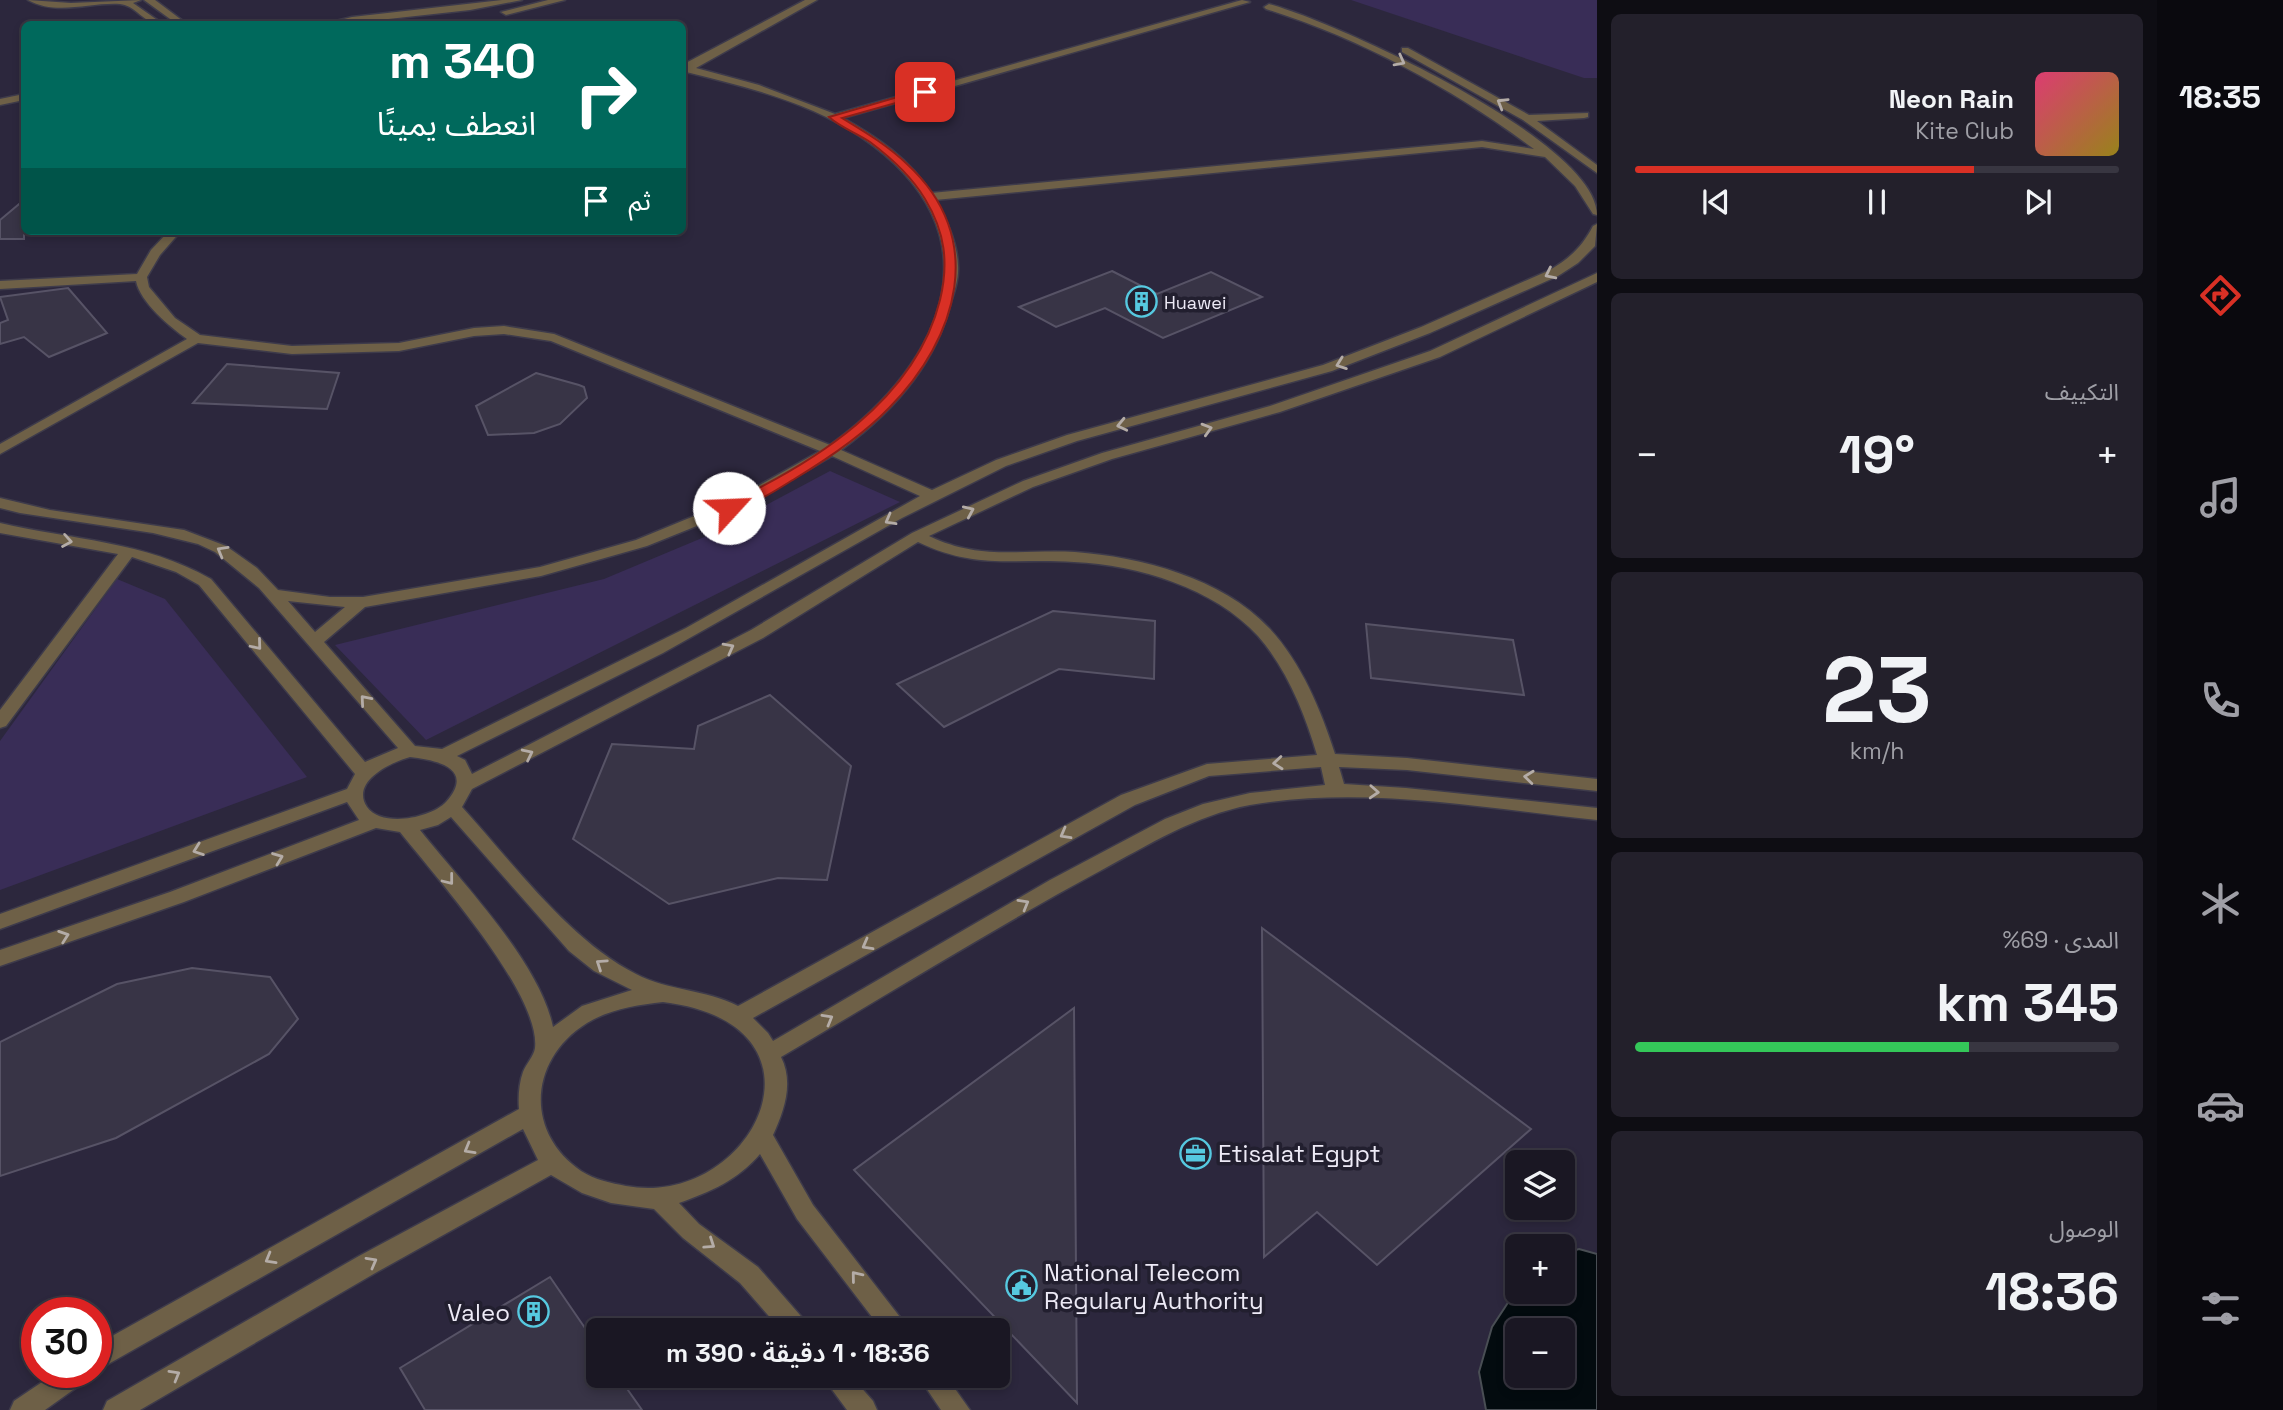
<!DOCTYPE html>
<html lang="ar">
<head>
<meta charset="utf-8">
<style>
	:root { --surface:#1a1723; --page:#23202b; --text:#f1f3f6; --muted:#9f9fa6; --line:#383641; --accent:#d93025 }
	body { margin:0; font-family:"Space Grotesk","Noto Sans Arabic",sans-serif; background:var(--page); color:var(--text); direction:rtl; height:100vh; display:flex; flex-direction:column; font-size:26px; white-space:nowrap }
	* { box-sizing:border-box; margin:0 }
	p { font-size:23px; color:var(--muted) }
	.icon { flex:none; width:38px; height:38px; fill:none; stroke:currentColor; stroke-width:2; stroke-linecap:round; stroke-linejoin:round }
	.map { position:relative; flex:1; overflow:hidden; direction:ltr }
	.drawer { display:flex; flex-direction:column; gap:14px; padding:14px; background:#0e0d13; width:560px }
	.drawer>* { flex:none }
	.top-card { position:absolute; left:21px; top:21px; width:665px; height:214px; border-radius:10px; box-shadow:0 4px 10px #0003,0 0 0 2px var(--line); direction:rtl; background:#00695c; color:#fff; overflow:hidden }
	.buttons { position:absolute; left:1505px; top:1150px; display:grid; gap:14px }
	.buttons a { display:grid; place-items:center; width:70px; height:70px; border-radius:10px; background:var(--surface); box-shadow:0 4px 10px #0003,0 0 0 2px var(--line); font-size:35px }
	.speed { position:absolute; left:21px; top:1297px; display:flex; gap:14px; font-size:35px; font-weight:700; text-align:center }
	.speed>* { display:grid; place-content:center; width:91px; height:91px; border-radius:50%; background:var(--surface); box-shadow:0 4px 10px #0003,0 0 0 2px var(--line); line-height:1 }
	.speed .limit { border:10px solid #d22; background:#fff; color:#111 }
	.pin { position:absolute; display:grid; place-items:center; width:60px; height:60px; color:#fff; margin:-30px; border-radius:14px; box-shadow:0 4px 10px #0006 }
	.me { position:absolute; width:77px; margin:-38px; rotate:65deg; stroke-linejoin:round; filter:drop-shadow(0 0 5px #0008) }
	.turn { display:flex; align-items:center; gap:24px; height:147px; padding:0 35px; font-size:32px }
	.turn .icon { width:91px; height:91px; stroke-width:2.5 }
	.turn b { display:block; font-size:49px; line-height:60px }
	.then { display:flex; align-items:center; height:66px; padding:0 35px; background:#0003; gap:14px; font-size:26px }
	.big { font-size:52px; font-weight:600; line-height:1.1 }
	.drawer .card { flex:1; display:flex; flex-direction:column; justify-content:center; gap:10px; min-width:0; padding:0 24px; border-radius:10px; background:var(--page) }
	.drawer .dial { align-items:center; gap:0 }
	.dial b { font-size:91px; line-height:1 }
	.song { display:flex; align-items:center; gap:21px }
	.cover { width:84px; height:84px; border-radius:10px; background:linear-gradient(135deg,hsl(340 70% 55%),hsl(50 70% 35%)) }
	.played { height:7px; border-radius:4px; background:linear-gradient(90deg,var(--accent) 70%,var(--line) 70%) }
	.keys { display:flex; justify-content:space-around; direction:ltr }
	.heat { display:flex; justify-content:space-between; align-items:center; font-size:38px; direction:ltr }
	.charge { height:10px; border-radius:5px; background:linear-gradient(90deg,#34c759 69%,var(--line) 0) }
	.trip { position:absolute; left:586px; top:1318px; width:424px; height:70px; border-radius:10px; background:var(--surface); box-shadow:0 4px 10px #0003,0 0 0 2px var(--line); font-weight:600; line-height:70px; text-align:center; direction:rtl }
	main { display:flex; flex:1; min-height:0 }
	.tabs { display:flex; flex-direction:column; width:126px; justify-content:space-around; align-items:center; background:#0a090e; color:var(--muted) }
	.tabs .icon { width:49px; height:49px }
	.tabs .selected { color:var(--accent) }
	.tabs b { font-size:32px; color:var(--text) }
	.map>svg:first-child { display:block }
	.built { fill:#2c273d; fill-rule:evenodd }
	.green { fill:#392d57 }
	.water { fill:#030b0f; stroke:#494e54; stroke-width:2; fill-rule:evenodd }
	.building { fill:#383446; stroke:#575366; stroke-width:2 }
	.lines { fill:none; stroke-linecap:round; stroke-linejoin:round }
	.minor-casing { stroke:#3e3b4b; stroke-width:3 }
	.minor { fill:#6e6047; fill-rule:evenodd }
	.oneway { stroke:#b4aca7 }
	.route { fill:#d93025; stroke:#8d1f18; stroke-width:2 }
	.labels { text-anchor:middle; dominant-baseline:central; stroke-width:7; stroke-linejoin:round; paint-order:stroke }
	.far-poi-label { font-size:18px; fill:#edeaf6; stroke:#221f2f; text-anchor:start }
	.near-poi-label { font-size:24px; fill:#edeaf6; stroke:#221f2f; text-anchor:start }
</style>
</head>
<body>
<main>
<nav class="tabs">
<b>18:35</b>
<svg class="icon selected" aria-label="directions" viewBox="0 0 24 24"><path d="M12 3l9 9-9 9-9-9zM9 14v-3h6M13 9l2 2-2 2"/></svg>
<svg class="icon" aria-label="music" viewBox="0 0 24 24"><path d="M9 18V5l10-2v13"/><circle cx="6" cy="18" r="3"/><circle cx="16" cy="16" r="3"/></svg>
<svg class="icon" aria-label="phone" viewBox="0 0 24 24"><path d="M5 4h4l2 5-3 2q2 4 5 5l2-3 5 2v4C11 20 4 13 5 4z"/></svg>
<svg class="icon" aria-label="climate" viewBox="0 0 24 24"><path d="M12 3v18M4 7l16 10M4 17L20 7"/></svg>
<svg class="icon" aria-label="car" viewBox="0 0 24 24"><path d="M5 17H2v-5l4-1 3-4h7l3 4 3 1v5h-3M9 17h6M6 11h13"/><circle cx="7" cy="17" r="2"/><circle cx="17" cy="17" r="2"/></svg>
<svg class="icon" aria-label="filters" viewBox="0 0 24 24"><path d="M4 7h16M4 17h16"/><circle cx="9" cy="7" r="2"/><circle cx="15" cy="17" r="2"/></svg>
</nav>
<section class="drawer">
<div class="card">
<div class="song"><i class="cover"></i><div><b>Neon Rain</b><p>Kite Club</p></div></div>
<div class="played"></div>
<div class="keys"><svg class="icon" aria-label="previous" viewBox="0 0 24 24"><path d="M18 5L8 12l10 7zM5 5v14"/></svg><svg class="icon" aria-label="pause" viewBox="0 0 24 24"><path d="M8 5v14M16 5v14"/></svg><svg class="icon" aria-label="next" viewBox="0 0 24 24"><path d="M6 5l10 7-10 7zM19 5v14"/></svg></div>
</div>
<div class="card"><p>التكييف</p>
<div class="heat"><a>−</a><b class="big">19°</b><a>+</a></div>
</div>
<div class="card dial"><b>23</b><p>km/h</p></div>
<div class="card"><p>المدى · 69%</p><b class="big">345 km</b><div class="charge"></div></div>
<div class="card"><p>الوصول</p><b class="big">18:36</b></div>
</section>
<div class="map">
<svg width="1597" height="1410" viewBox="0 0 1597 1410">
	<rect width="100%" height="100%" fill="#221f2f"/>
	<path class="built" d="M0,0H1597V1410H0ZM24,24H682V231H24ZM1517,1162H1563V1208H1517ZM1517,1246H1563V1292H1517ZM37,1312H96V1372H37ZM598,1330H998V1376H598ZM1517,1330H1563V1376H1517Z"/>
	<g class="green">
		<polygon points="1351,0 1597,0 1597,78 1584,78"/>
		<polygon points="830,471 900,502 426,740 335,645 604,579 714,533"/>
		<polygon points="117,579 165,599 307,777 0,890 0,741"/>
	</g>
	<path class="water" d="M1579,1249L1597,1254V1410H1486L1479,1372L1492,1327L1517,1289V1292H1563V1254ZM1517,1330H1563V1376H1517Z"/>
	<g class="building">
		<polygon points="24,200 24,239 0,239 0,220"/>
		<polygon points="1112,271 1157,294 1211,272 1262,297 1163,338 1105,308 1056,327 1019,307"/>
		<polygon points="68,288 107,333 49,357 24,337 0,344 0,323 8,320 0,297"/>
		<polygon points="227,364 339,373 327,409 193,403"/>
		<polygon points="536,373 579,385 584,387 587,398 560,424 534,433 488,435 476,406"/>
		<polygon points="1053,611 1155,621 1154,679 1059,669 944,727 897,684"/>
		<polygon points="1366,624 1513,640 1524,695 1371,678"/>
		<polygon points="770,695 851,766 827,880 778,878 669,904 573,839 612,744 694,749 698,726"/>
		<polygon points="1262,928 1531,1129 1377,1265 1317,1212 1264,1257"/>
		<polygon points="192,968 270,977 298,1019 269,1054 116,1138 0,1176 0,1042 117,984"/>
		<polygon points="1074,1008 1077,1403 854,1170"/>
		<polygon points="550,1277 598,1347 598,1376 618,1376 642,1410 425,1410 400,1368"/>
	</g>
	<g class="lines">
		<defs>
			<g id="minor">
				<path d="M28,0L71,3L141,0L133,3L163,24C145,26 136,5 120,4C91,2 56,16 28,0Z"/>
				<polygon points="144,0 155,0 187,24 177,24"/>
				<polygon points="502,0 522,0 470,10 343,24 324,24 352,17"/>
				<polygon points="548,0 565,0 506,15 501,12"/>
				<path d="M805,0H817L696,68L759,85L835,114L1242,0L1250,2L843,118C877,137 910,159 931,193L1482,141L1534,149C1453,89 1362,39 1266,9L1264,7L1269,4C1336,22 1597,141 1597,215L1593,214L1575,186L1545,157L1482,147L935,200C947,220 957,242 958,265C959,278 955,290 951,302C936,364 892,413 841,450L932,490L996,460L1067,435L1323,365L1421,327L1550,270C1570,258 1582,247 1593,226L1597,224L1595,246L1578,263L1558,276L1430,333L1332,371L1077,441L1006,466L902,518L663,653L457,756L465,760L472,774L751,630L912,533L1023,481L1102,453L1270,406L1430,351L1597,273V282L1440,357L1280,412L1112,459L1033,487L929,536C981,561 1021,549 1075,552C1141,557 1222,578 1269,628C1301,662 1321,710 1335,754L1407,758L1597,779V791L1407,770L1339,767L1344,784L1406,788L1597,808V820C1483,808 1364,785 1250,805C1196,815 1148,845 1100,871C992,929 887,995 781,1057C794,1083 784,1111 773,1135L813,1205L910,1330H882L797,1219L760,1154C738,1180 710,1192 679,1203L699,1224L758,1267L806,1322L810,1330H781L740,1283L683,1238L654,1209L611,1203L582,1193L551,1175L377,1272L140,1410H103L107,1401L359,1256L538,1160L523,1129L96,1371V1345L519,1109C518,1097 519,1083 523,1072C526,1064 534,1056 535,1048C541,994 434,875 400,832L376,828L184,902L0,966V950L170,892L359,820L347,802L0,929V914L347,789L355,774L199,585L176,572L132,557L6,726L0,728V710L118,554L0,533V523C72,540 145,541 211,579L365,762L398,748L259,588L215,552L198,544L153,533L20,513L0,508V498L50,510L184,530L226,546L257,568L278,590L330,597H363L540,567L636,540L733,500L820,451L551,341L504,334L474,336L399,351L292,354L198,343L0,454V444L187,339C170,327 140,302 136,281L0,289V281L137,274L151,250L169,231H181L160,255L147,277L149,287L175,318L200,335L292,346L399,343L474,328L504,326L554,334L830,445C946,361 1001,232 861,137C808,101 743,86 682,71V65ZM832,456L920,496L686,628L442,749L415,746L324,642L365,607L541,576L647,546L744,507ZM918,542C976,570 1014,558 1074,562C1138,565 1214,588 1258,636C1287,669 1305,714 1317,755L1207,764L1121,795L738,1006C705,989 668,991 636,974C570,941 512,862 462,807L472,789L763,638ZM288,601L345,607L315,632ZM410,757C436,760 476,768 446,802C431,818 382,828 367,807C350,781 392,762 410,757ZM1321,767L1325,785L1250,793L1203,804L1165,819L1050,880L773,1041L768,1033L753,1018L1135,805L1209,776ZM451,817L569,951L594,971L632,990L582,1006L553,1027C539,961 462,883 420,830L438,825ZM663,1002C844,1024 753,1209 626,1186C611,1183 595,1180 581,1171C524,1132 529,1059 587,1023C610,1009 637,1005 663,1002Z"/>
				<polygon points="1402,48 1408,48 1529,115 1588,113 1588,117 1584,118 1537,121 1597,165 1597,173 1523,120 1402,52"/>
				<polygon points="24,94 24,100 0,105 0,99"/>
				<polygon points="57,1372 91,1372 87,1380 45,1410 10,1410 14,1401"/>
				<polygon points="822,1376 851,1376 873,1401 877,1410 847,1410"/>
				<polygon points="918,1376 946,1376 970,1410 941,1410"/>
			</g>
		</defs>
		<use href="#minor" class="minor-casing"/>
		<use href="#minor" class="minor"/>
	</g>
	<defs><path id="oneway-chevron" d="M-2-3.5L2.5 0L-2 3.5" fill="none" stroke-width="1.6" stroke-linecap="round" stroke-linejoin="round" transform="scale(1.75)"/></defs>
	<g class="oneway">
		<use href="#oneway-chevron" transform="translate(1400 61) rotate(28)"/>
		<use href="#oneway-chevron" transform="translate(1502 103) rotate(-149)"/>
		<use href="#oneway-chevron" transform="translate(1550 274) rotate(154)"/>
		<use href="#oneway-chevron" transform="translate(1341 364) rotate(160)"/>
		<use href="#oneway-chevron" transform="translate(1122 425) rotate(167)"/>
		<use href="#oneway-chevron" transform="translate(1207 429) rotate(-16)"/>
		<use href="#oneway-chevron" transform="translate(969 511) rotate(-24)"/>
		<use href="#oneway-chevron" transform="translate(890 520) rotate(151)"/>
		<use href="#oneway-chevron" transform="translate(67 541) rotate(10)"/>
		<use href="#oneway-chevron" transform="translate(222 551) rotate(-150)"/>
		<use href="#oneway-chevron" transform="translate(257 645) rotate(50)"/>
		<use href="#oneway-chevron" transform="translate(729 648) rotate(-28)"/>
		<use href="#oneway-chevron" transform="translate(365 700) rotate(-131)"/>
		<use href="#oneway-chevron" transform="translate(528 754) rotate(-26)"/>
		<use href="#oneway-chevron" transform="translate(1278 763) rotate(175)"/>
		<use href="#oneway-chevron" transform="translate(1529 777) rotate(-174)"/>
		<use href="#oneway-chevron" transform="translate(1374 792) rotate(3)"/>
		<use href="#oneway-chevron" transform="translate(1065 834) rotate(151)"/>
		<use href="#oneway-chevron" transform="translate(198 850) rotate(160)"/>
		<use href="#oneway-chevron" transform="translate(278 858) rotate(-21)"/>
		<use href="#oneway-chevron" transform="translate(449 880) rotate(52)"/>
		<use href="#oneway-chevron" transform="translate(1024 904) rotate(-30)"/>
		<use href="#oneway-chevron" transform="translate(64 936) rotate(-19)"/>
		<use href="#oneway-chevron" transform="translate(867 945) rotate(151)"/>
		<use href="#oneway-chevron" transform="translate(601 964) rotate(-146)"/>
		<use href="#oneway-chevron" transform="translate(828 1019) rotate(-30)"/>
		<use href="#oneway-chevron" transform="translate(469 1149) rotate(150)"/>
		<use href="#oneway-chevron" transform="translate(710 1244) rotate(34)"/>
		<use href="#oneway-chevron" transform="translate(270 1259) rotate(150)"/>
		<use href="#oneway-chevron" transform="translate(372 1262) rotate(-29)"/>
		<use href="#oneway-chevron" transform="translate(856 1276) rotate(-129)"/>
		<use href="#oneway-chevron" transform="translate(175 1375) rotate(-30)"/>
	</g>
	<path class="route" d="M925,89L929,92L928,94L842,118C865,132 887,145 907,164C988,238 958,338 889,408C862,436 829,458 796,478C781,487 741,514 724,510V505C813,464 915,401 940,300C949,263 945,232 925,199C912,177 890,157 870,142C857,133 841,128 829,117Z"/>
	<defs>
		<symbol id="building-ring" viewBox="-11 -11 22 22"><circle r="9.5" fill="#221f2f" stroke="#56c9e0" stroke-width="1.5"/><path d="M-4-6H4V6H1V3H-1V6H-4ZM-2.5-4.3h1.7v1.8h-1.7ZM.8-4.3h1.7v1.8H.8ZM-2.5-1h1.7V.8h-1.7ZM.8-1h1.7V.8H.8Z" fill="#56c9e0"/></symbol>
		<symbol id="office-ring" viewBox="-11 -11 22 22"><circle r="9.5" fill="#221f2f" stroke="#56c9e0" stroke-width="1.5"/><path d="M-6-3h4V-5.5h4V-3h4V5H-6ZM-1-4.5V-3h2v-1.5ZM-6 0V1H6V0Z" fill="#56c9e0"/></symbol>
		<symbol id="civic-ring" viewBox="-11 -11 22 22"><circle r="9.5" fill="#221f2f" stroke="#56c9e0" stroke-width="1.5"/><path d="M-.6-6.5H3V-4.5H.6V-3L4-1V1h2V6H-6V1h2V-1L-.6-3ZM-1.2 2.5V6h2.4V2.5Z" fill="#56c9e0"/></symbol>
	</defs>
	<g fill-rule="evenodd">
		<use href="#building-ring" x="1124" y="284" width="35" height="35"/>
		<use href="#office-ring" x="1178" y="1136" width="35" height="35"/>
		<use href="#civic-ring" x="1004" y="1268" width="35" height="35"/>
		<use href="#building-ring" x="516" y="1294" width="35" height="35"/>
	</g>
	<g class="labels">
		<g class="far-poi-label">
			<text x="1164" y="302">Huawei</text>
		</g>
		<g class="near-poi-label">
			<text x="1218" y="1153">Etisalat Egypt</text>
			<text x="1044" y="1272">National Telecom<tspan x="1044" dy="28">Regulary Authority</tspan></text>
			<text x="510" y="1312" text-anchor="end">Valeo</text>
		</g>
	</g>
</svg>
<div class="buttons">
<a><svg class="icon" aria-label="layers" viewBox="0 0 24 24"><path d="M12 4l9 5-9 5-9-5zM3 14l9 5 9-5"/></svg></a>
<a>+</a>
<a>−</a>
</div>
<div class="speed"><div class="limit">30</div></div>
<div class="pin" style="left:925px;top:92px;background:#d93025"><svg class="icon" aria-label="arrive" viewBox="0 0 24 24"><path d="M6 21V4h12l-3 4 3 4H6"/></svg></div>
<svg class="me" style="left:729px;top:508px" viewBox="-20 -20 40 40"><circle r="19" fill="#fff"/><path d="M0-13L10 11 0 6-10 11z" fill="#d93025"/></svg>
<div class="trip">18:36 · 1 دقيقة · 390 m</div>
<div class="top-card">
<div class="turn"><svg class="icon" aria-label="right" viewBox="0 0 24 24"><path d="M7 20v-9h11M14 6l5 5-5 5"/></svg><div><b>340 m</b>انعطف يمينًا</div></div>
<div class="then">ثم<svg class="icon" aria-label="arrive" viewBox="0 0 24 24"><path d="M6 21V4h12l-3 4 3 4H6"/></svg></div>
</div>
</div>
</main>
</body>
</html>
